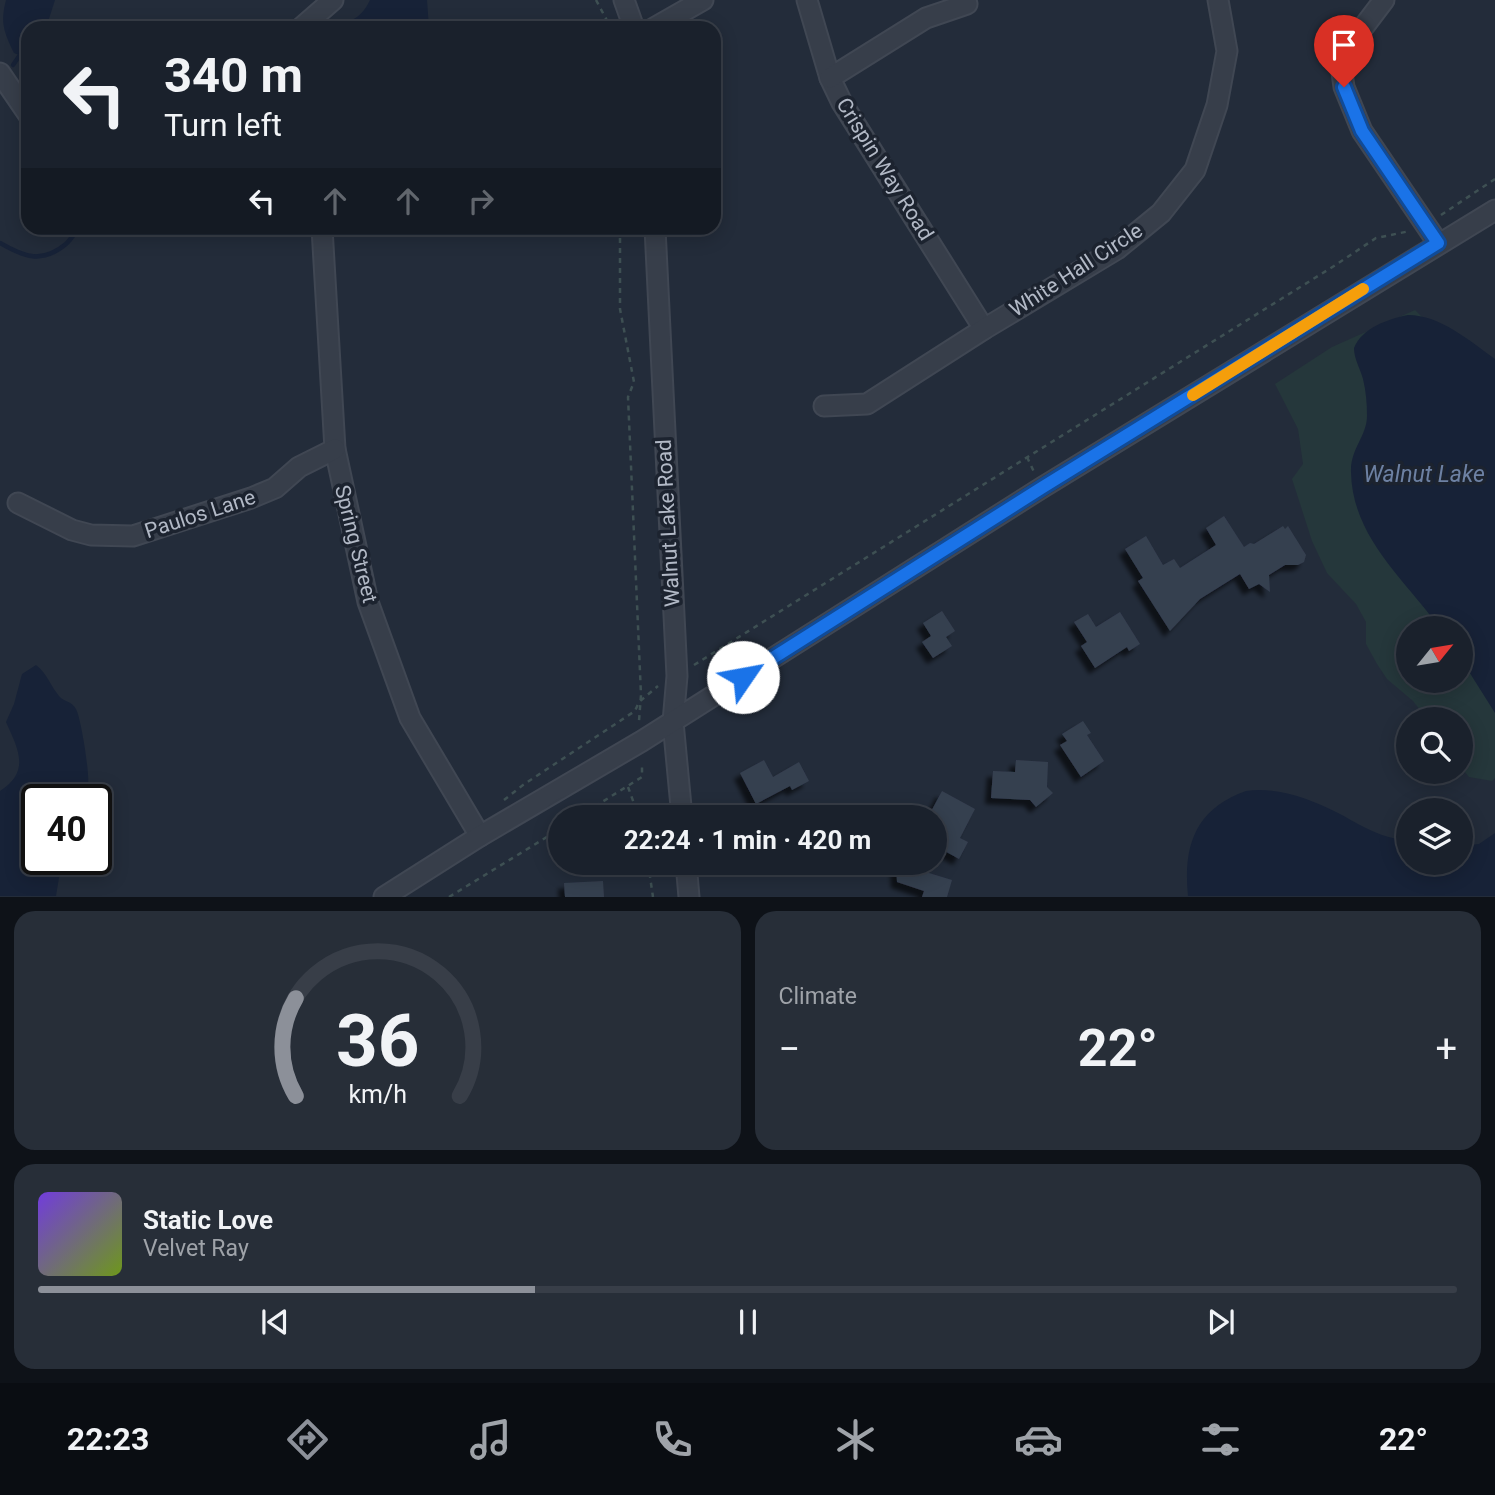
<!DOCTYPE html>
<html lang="en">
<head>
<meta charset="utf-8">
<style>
	:root { --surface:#1a212c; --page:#272e38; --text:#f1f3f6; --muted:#9fa3a9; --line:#383e48; --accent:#8c9099 }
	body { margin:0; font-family:Roboto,sans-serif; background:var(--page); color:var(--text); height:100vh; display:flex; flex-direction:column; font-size:26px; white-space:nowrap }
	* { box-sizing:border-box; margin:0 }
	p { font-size:23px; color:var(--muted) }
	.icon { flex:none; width:38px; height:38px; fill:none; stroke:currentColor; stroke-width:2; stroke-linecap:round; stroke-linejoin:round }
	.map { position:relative; height:897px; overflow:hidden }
	.sheet { display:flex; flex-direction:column; gap:14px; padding:14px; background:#0e1218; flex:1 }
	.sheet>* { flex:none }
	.guide { position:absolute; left:21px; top:21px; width:700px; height:214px; border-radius:21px; box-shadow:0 4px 18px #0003,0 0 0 2px var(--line); background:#1a212c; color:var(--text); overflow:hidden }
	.needle { width:46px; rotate:60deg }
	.controls { position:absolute; left:1396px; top:616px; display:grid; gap:14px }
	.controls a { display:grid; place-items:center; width:77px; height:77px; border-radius:50%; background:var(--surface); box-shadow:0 4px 18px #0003,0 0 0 2px var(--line); font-size:35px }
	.speed { position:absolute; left:21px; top:784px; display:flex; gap:14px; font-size:35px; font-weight:700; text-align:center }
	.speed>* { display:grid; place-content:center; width:91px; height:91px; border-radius:50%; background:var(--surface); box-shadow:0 4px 18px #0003,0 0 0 2px var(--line); line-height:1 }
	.speed .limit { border:4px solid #111; border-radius:10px; background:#fff; color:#111 }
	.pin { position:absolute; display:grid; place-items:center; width:60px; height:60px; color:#fff; margin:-72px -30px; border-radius:50% 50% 50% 0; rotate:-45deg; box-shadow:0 0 7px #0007 }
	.pin .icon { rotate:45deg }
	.me { position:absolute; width:77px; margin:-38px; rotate:57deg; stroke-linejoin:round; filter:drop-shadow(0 0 5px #0008) }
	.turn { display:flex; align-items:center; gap:24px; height:147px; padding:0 28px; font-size:32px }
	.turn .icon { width:91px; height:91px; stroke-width:2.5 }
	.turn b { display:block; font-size:49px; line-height:60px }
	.lanes { display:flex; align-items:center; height:66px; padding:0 28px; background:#0003; justify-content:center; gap:35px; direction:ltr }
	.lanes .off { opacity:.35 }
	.big { font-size:52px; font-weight:700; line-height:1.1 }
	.sheet .widget { flex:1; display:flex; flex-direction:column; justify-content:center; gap:10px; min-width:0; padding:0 24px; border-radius:21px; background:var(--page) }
	.sheet .dial { align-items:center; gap:0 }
	.dial svg { height:182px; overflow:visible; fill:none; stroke:var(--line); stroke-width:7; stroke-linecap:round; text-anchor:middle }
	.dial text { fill:var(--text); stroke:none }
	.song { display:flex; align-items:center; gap:21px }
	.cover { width:84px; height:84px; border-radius:10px; background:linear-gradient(135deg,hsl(260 70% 55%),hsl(80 70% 35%)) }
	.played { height:7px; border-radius:4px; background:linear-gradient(90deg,var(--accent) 35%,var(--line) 35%) }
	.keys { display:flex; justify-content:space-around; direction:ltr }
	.heat { display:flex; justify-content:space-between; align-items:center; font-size:38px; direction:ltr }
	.sheet .tiles { flex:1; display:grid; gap:14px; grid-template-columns:1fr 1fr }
	.widget:last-child { grid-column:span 2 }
	.trip { position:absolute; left:548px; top:805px; width:399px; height:70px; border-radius:35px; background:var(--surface); box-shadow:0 4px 18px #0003,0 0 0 2px var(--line); font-weight:700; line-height:70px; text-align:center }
	.tabs { display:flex; height:112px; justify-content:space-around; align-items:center; background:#0a0d12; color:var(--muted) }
	.tabs .icon { width:49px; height:49px }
	.tabs .active { color:var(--accent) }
	.tabs b { font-size:32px; color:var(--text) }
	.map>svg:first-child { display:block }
	.green { fill:#25373b; fill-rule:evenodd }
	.water { fill:#172237 }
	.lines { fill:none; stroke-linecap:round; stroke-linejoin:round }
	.stream { stroke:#172237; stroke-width:4.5 }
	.building { fill:#363f50; filter:url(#shadow) }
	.minor-casing { stroke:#404753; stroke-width:23 }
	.path { stroke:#3e5053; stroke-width:2.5; stroke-dasharray:5 5; stroke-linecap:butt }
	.minor { stroke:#373e4a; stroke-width:19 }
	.route-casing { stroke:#114b97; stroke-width:18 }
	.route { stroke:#1a73e8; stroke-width:12 }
	.slow { stroke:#f59e0b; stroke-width:12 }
	.labels { text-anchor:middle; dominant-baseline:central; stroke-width:7; stroke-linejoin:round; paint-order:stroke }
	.street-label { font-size:21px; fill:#b2b9c6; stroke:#1c232f }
	.water-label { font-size:23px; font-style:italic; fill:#6d81a3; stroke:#1c232f }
</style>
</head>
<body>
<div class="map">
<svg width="1495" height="897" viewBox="0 0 1495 897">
	<defs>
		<filter id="shadow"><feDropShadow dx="-6" dy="6" stdDeviation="2" flood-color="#0009"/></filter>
	</defs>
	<rect width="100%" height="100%" fill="#232c3a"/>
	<path class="green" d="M1415,310L1495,390V778L1492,781L1469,777L1461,767V719H1427L1413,701L1387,679L1377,664L1366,644V622L1356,604L1327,573L1312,541L1292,479L1303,464L1298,429L1275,384L1332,347ZM1409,628H1461V681H1409Z"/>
	<g class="water">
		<path d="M6,0H55L46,28H28V49L21,56L14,53C4,32 0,23 6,0Z"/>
		<path d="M370,0H427L429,28H337L338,25C354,21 363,15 370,0Z"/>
		<path d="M1408,315C1440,315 1470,341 1495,359V713L1461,659V628H1440C1405,580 1352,537 1351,472C1350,449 1367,436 1367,416C1367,404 1366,391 1363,379C1360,368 1354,359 1354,348C1362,328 1388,319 1408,315Z"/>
		<path d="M36,665C47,673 50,685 59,696C64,702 72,701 76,709C81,718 90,775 88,785C87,790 84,795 81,800H37V859H62L56,896H0V791C31,771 18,749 6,722L14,704L22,674Z"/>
		<path d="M1246,791C1275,786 1311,799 1336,812C1356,822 1374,835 1397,839L1404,850L1409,853V863H1461V846L1479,844L1495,833V896H1188C1183,846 1195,809 1246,791Z"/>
	</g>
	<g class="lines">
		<g class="stream">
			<polyline points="13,65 22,52"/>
			<path d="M0,243C24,257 42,264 66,244C72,239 74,232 80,228"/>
		</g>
	</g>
	<g class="building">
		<polygon points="1224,516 1244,547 1250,543 1254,544 1283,526 1285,529 1288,526 1306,555 1304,562 1298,565 1285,565 1269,575 1270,592 1259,584 1249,589 1240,574 1200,599 1170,631 1138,581 1143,578 1125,549 1146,536 1163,565 1174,559 1180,568 1216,545 1206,528"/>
		<polygon points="942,611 955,631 946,637 952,646 933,658 922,642 931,636 923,623"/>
		<polygon points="1120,612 1140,644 1129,651 1127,647 1095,668 1081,646 1087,642 1074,622 1088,614 1096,627"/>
		<polygon points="1083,721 1091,733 1087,735 1104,761 1081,777 1060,745 1067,741 1062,734"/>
		<polygon points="764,760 773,777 799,762 809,781 792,790 790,786 756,804 740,773"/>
		<polygon points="1016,760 1048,762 1047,787 1053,793 1036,807 1030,800 991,798 993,771 1015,772"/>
		<polygon points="942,791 975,809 960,838 968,842 959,859 934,845 934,817 928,817"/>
		<polygon points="896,863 952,880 947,897 922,897 924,891 897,882"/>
		<polygon points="603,881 604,897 565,897 564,883"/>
	</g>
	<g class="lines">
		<defs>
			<g id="minor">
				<polyline points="624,0 634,28"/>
				<polyline points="807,0 830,78 842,103 984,329"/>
				<polyline points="1384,0 1340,58 1344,87 1362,131 1438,243"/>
				<polyline points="301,28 333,0"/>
				<polyline points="654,28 703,0"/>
				<polyline points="0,73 28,114"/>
				<polyline points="830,78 926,18 967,4"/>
				<polyline points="322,228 335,449 368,602 410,718 480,836"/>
				<polyline points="655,228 677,676 673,722 682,817"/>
				<polyline points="824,406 867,404 984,329 1117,249 1161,213 1195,170 1217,105 1227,51 1218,0"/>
				<polyline points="18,503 72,530 91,535 133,536 251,498 275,488 299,467 335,449"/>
				<polyline points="686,863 689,897"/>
				<polyline points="384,897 480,836 642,741 1043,487 1495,210"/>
			</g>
		</defs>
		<use href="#minor" class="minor-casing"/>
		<g class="path">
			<polyline points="596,0 611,28"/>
			<polyline points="1441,215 1495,179"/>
			<polyline points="620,228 620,309 634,382 628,397 641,695 639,721"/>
			<polyline points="1027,457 1034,472"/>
			<polyline points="694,665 1334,266 1376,238 1410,231"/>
			<polyline points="628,787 639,817"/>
			<polyline points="504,800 523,785 635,711 639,702 658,686"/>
			<polyline points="578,817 642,777 642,763"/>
			<polyline points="648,863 653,897"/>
			<polyline points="449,897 560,829"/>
		</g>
		<use href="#minor" class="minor"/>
	</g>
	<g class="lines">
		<defs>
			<polyline id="route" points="743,677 1043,487 1438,243 1362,131 1344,87"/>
		</defs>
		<use href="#route" class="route-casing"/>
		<use href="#route" class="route"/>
		<polyline class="slow" points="1193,395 1363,289"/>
	</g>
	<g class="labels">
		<g class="street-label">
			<text transform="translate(885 169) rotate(58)">Crispin Way Road</text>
			<text transform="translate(1076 270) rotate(-33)">White Hall Circle</text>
			<text transform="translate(200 514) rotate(-18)">Paulos Lane</text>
			<text transform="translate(668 523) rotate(-93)">Walnut Lake Road</text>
			<text transform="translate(356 544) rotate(76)">Spring Street</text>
		</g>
		<g class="water-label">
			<text x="1424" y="474">Walnut Lake</text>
		</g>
	</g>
</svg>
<div class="controls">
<a><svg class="needle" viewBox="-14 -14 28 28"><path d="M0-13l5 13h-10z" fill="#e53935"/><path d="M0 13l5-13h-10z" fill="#9fa3a9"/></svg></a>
<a><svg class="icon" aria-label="search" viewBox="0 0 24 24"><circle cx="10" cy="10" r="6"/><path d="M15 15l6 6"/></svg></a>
<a><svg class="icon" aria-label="layers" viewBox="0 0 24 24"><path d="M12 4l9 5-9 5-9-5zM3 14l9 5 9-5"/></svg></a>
</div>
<div class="speed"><div class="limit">40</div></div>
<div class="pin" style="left:1344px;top:87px;background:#d93025"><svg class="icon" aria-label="arrive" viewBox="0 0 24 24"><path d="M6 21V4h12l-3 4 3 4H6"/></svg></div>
<svg class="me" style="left:743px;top:677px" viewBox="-20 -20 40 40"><circle r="19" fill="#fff"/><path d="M0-13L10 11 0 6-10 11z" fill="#1a73e8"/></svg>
<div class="trip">22:24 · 1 min · 420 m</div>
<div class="guide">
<div class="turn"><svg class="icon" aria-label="left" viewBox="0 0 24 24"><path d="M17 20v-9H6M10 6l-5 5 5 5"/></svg><div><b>340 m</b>Turn left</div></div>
<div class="lanes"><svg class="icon" aria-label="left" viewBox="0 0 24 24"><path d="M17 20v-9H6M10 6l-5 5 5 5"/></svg><svg class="icon off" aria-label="ahead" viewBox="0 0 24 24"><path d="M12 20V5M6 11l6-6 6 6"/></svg><svg class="icon off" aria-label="ahead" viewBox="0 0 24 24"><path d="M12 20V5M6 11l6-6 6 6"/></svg><svg class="icon off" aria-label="right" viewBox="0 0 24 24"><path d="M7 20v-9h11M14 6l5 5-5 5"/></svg></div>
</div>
</div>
<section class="sheet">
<div class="tiles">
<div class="widget dial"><svg viewBox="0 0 100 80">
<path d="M14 69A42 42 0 1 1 86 69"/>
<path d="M14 69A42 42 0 0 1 14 26" stroke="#8c9099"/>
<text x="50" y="56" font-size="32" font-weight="700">36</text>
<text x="50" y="72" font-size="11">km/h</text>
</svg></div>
<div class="widget"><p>Climate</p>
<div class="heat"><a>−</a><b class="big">22°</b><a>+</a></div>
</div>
<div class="widget">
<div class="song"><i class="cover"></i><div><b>Static Love</b><p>Velvet Ray</p></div></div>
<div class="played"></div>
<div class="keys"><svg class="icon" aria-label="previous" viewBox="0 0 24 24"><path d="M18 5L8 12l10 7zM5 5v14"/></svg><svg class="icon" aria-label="pause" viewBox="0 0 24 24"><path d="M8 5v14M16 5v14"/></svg><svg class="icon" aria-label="next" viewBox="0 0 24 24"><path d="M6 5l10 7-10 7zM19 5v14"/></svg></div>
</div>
</div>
</section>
<nav class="tabs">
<b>22:23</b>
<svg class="icon active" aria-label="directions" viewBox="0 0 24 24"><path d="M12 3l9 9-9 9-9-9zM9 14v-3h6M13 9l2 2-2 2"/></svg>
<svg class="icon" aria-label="music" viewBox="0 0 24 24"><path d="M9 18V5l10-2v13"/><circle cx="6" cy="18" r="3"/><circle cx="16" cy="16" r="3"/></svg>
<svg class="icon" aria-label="phone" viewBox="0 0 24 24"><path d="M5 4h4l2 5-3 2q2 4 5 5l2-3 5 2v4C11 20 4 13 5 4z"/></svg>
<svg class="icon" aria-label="climate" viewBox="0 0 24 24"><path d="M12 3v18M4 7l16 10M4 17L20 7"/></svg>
<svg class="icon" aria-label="car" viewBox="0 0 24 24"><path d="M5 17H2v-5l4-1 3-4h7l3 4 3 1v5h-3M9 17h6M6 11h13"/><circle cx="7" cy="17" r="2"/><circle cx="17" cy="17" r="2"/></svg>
<svg class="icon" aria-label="filters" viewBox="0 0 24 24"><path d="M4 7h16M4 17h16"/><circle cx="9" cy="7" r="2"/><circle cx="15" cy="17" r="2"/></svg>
<b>22°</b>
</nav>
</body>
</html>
